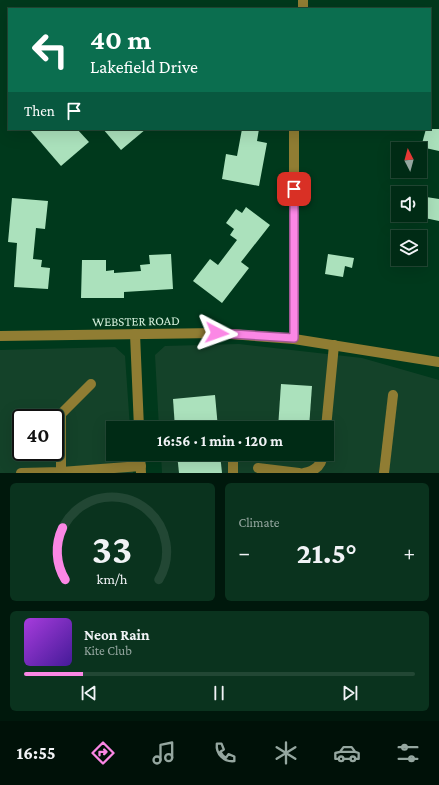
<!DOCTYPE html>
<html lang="en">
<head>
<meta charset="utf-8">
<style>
	:root { --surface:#002b15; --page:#0a331e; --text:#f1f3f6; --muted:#95a7a0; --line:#224734; --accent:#fb87e5 }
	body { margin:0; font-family:"Crimson Pro",serif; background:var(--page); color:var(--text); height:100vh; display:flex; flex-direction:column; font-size:15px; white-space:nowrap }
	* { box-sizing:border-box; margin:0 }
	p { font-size:13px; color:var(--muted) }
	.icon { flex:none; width:22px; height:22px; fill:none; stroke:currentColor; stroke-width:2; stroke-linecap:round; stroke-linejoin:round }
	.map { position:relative; height:473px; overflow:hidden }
	.panel { display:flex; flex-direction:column; gap:10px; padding:10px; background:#00180c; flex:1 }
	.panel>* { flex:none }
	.top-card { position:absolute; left:8px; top:8px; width:423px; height:122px; border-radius:0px; box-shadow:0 4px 16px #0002,0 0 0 1px var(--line); background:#0b6e4f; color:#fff; overflow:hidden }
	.needle { width:26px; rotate:354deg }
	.buttons { position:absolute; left:391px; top:142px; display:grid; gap:8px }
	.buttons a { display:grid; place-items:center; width:36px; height:36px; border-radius:0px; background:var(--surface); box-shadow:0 4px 16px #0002,0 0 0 1px var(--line); font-size:20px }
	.speed { position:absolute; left:12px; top:409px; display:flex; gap:8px; font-size:20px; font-weight:700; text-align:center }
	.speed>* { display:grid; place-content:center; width:52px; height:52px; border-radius:50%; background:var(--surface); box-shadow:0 4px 16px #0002,0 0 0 1px var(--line); line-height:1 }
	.speed .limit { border:2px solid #111; border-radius:6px; background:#fff; color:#111 }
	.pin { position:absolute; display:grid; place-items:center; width:34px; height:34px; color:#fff; margin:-17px; border-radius:8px; box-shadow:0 2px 6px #0006 }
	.me { position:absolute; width:44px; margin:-22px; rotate:94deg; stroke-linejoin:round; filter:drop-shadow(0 0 3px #0008) }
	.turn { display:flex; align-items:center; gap:14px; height:84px; padding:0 16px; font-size:18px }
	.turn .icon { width:52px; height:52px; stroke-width:2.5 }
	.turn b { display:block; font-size:28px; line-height:34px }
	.then { display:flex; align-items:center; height:38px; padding:0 16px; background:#0003; gap:8px; font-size:15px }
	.big { font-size:30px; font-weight:700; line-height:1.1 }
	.panel .tile { flex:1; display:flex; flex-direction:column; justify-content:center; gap:6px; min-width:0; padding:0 14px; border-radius:6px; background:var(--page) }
	.panel .dial { align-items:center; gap:0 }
	.dial svg { height:104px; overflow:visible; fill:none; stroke:var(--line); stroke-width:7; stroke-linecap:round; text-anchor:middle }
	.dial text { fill:var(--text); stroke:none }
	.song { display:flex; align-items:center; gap:12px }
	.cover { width:48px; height:48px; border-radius:6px; background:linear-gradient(135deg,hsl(280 70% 55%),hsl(260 70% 35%)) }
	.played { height:4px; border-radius:2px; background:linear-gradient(90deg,var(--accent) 15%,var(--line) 15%) }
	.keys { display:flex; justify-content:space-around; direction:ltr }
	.heat { display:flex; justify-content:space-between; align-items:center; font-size:22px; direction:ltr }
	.panel .tiles { flex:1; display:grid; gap:10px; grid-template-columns:1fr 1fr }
	.tile:last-child { grid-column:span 2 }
	.trip { position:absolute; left:106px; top:421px; width:228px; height:40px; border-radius:0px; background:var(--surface); box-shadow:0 4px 16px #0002,0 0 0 1px var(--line); font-weight:700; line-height:40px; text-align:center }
	.tabs { display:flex; height:64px; justify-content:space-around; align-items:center; background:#001108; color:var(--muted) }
	.tabs .icon { width:28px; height:28px }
	.tabs .active { color:var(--accent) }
	.tabs b { font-size:18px; color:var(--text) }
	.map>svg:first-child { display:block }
	.built { fill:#144229; fill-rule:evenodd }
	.building { fill:#abe1bc }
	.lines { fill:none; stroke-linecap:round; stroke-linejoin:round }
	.minor { stroke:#907d33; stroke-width:10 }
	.route-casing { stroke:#a35895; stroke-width:10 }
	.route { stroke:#fb87e5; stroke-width:7 }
	.labels { text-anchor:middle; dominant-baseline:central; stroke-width:4; stroke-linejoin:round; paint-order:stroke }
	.street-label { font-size:13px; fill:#d3eedb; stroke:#00391c }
</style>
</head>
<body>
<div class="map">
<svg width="439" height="473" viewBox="0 0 439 473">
	<rect width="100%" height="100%" fill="#00391c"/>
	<g class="built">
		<polygon points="239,344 362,358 439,380 439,473 162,473 161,454 327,454 327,428 159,428 155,355 165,346"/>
		<path d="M115,347L125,356L130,428H113V454H132L133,473H0V350ZM21,418H55V452H21Z"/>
	</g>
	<g class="building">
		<polygon points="29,129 77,129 89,142 61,166"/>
		<polygon points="103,129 146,129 121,150"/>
		<polygon points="242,129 259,129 257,141 267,143 259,186 222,179 226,154 237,156"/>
		<polygon points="426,129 439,129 439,151 421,147"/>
		<polygon points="420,196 439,199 439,221 420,217"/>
		<polygon points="12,198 48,201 45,229 36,228 33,259 42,260 41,267 50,268 48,289 14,287 17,243 8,242"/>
		<polygon points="246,207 270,225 241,262 249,268 222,303 193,281 210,259 218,265 237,240 230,235 234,229 226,223 236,209 242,213"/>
		<polygon points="171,254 173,289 124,292 124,298 81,298 82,260 106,260 106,271 114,270 114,273 141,271 140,265 150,264 149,255"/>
		<polygon points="328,254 354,258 352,268 345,266 343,277 325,274"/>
		<polygon points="281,384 312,386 309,428 278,428"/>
		<polygon points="215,395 218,428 175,428 173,399"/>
		<polygon points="177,454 220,454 222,473 179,473"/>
	</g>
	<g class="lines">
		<g class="minor">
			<polyline points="303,9 303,0"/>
			<polyline points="294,129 294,339"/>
			<polyline points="135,334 139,428"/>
			<polyline points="0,336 217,333 294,339 439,362"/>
			<polyline points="326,428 334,345"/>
			<polyline points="140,454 141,473"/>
			<polyline points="258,468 299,473"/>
			<polyline points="21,473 61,472 141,466"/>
			<polyline points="61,473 61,414 91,384"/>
			<polyline points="233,473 233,454"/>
			<path d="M304,473C315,471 322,465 323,454"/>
			<polyline points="384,473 393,395"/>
		</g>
	</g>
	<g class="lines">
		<defs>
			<polyline id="route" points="217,333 294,338 294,189"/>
		</defs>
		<use href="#route" class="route-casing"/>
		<use href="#route" class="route"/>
	</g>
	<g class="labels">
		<g class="street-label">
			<text transform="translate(136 321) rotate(-1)">WEBSTER ROAD</text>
		</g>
	</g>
</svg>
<div class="buttons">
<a><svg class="needle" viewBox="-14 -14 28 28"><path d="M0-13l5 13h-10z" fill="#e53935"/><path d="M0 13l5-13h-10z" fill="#95a7a0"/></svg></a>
<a><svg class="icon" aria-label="sound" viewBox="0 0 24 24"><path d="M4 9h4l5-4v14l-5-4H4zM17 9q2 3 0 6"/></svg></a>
<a><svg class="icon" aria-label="layers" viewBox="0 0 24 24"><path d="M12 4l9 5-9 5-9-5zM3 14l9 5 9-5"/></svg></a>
</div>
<div class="speed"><div class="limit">40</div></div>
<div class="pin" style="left:294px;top:189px;background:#d93025"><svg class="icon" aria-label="arrive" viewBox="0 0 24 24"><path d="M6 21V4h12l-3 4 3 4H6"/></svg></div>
<svg class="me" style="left:217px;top:333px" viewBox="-20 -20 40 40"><path d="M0-17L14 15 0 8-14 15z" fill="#fb87e5" stroke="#fff" stroke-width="4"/></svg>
<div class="trip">16:56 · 1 min · 120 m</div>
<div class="top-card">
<div class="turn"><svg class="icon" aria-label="left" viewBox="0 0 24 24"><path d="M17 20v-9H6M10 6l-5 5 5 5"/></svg><div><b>40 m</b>Lakefield Drive</div></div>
<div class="then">Then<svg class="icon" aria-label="arrive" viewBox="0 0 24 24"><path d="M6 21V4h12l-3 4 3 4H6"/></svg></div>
</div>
</div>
<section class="panel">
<div class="tiles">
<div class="tile dial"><svg viewBox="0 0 100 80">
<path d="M14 69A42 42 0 1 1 86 69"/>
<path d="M14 69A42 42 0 0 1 12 29" stroke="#fb87e5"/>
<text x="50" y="56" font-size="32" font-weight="700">33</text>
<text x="50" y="72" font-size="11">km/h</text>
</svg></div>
<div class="tile"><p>Climate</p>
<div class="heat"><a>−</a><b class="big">21.5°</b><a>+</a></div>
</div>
<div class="tile">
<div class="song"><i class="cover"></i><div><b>Neon Rain</b><p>Kite Club</p></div></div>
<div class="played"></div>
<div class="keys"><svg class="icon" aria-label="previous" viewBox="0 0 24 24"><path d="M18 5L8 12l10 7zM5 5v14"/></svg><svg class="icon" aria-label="pause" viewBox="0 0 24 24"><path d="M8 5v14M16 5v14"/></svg><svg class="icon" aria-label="next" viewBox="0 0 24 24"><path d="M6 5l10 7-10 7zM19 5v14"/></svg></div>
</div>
</div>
</section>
<nav class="tabs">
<b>16:55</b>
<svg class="icon active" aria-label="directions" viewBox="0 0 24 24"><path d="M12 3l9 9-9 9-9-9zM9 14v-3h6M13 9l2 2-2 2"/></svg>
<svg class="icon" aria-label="music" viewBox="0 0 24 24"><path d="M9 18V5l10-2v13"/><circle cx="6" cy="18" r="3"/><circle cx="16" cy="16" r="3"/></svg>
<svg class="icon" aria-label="phone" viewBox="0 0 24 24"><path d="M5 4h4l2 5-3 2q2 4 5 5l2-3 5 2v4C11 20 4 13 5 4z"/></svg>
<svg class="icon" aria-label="climate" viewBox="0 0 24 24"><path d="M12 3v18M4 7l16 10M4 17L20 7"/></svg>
<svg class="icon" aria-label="car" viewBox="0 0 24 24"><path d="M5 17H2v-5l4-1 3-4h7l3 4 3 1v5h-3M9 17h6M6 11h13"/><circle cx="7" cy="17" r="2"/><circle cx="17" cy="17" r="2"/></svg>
<svg class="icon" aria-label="filters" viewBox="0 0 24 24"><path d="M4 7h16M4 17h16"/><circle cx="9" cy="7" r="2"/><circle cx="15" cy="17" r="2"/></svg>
</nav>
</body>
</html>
